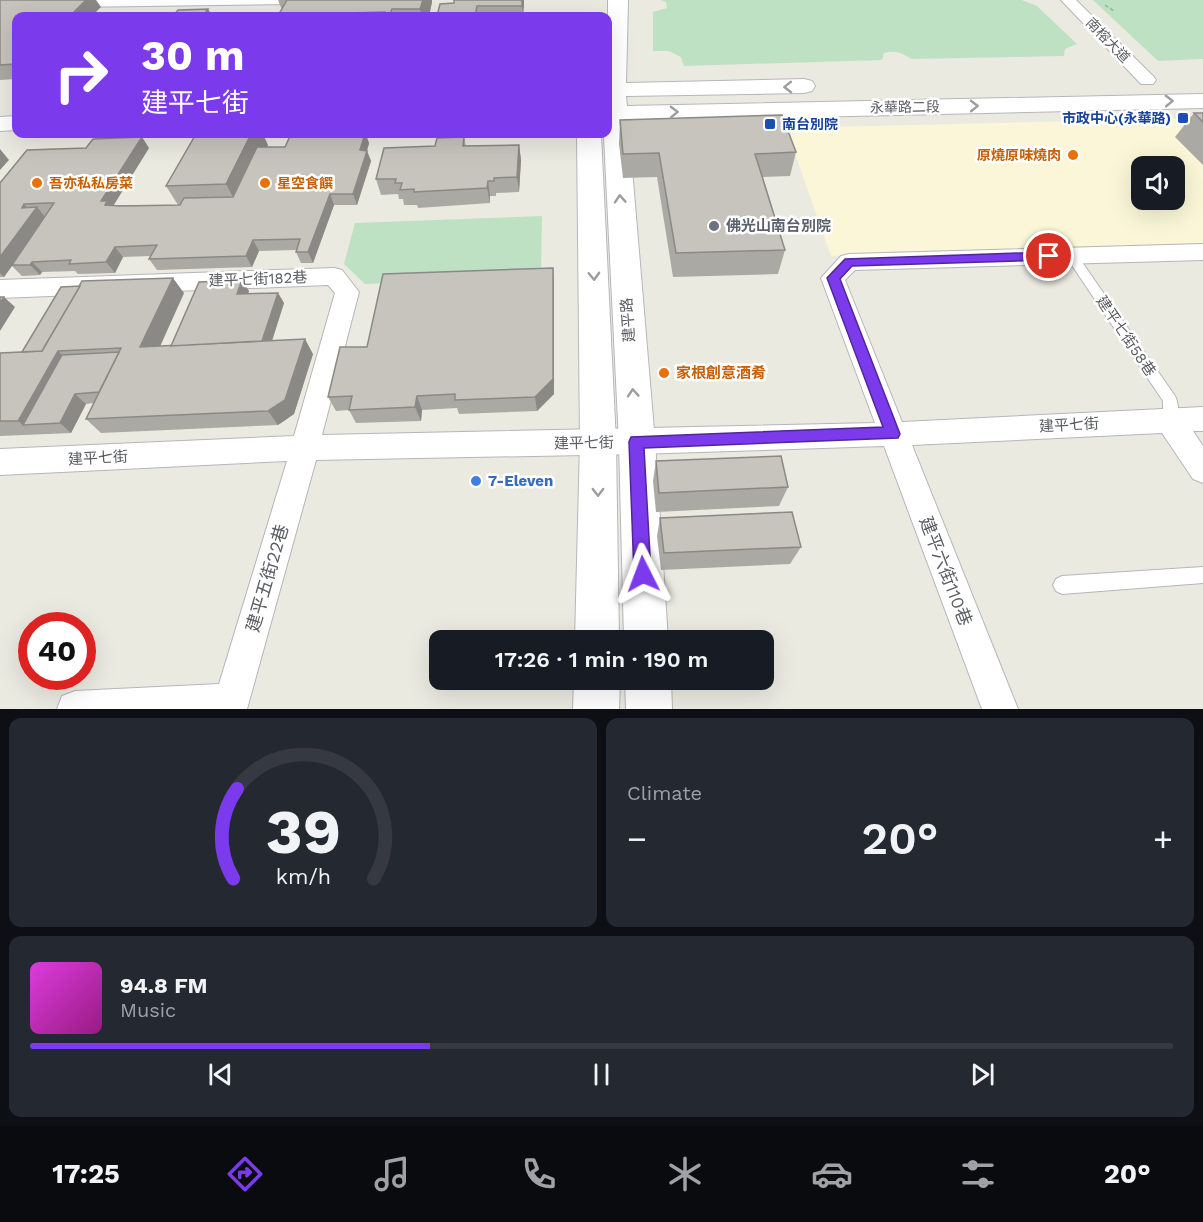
<!DOCTYPE html>
<html lang="en">
<head>
<meta charset="utf-8">
<style>
	:root { --surface:#171b24; --page:#242831; --text:#f1f3f6; --muted:#9ea1a6; --line:#363941; --accent:#7c3aed }
	body { margin:0; font-family:"Work Sans","Noto Sans TC",sans-serif; background:var(--page); color:var(--text); height:100vh; display:flex; flex-direction:column; font-size:22px; white-space:nowrap }
	* { box-sizing:border-box; margin:0 }
	p { font-size:20px; color:var(--muted) }
	.icon { flex:none; width:33px; height:33px; fill:none; stroke:currentColor; stroke-width:2; stroke-linecap:round; stroke-linejoin:round }
	.map { position:relative; height:709px; overflow:hidden }
	.drawer { display:flex; flex-direction:column; gap:9px; padding:9px; background:#0d0f14; flex:1 }
	.drawer>* { flex:none }
	.hud { position:absolute; left:12px; top:12px; width:600px; height:126px; border-radius:12px; box-shadow:0 6px 24px #0002; background:#7c3aed; color:#fff; overflow:hidden }
	.fabs { position:absolute; left:1131px; top:156px; display:grid; gap:12px }
	.fabs a { display:grid; place-items:center; width:54px; height:54px; border-radius:12px; background:var(--surface); box-shadow:0 6px 24px #0002; font-size:30px }
	.speed { position:absolute; left:18px; top:612px; display:flex; gap:12px; font-size:30px; font-weight:700; text-align:center }
	.speed>* { display:grid; place-content:center; width:78px; height:78px; border-radius:50%; background:var(--surface); box-shadow:0 6px 24px #0002; line-height:1 }
	.speed .limit { border:9px solid #d22; background:#fff; color:#111 }
	.pin { position:absolute; display:grid; place-items:center; width:51px; height:51px; color:#fff; margin:-26px; border:3px solid #fff; border-radius:50%; box-shadow:0 2px 6px #0007 }
	.me { position:absolute; width:66px; margin:-33px; rotate:357deg; stroke-linejoin:round; filter:drop-shadow(0 0 4px #0008) }
	.turn { display:flex; align-items:center; gap:21px; height:126px; padding:0 30px; font-size:27px }
	.turn .icon { width:78px; height:78px; stroke-width:2.5 }
	.turn b { display:block; font-size:42px; line-height:51px }
	.big { font-size:45px; font-weight:600; line-height:1.1 }
	.drawer .widget { flex:1; display:flex; flex-direction:column; justify-content:center; gap:9px; min-width:0; padding:0 21px; border-radius:12px; background:var(--page) }
	.drawer .dial { align-items:center; gap:0 }
	.dial svg { height:156px; overflow:visible; fill:none; stroke:var(--line); stroke-width:7; stroke-linecap:round; text-anchor:middle }
	.dial text { fill:var(--text); stroke:none }
	.song { display:flex; align-items:center; gap:18px }
	.cover { width:72px; height:72px; border-radius:9px; background:linear-gradient(135deg,hsl(300 70% 55%),hsl(310 70% 35%)) }
	.played { height:6px; border-radius:3px; background:linear-gradient(90deg,var(--accent) 35%,var(--line) 35%) }
	.keys { display:flex; justify-content:space-around; direction:ltr }
	.heat { display:flex; justify-content:space-between; align-items:center; font-size:33px; direction:ltr }
	.drawer .tiles { flex:1; display:grid; gap:9px; grid-template-columns:1fr 1fr }
	.widget:last-child { grid-column:span 2 }
	.trip { position:absolute; left:429px; top:630px; width:345px; height:60px; border-radius:12px; background:var(--surface); box-shadow:0 6px 24px #0002; font-weight:600; line-height:60px; text-align:center }
	.dock { display:flex; height:96px; justify-content:space-around; align-items:center; background:#090b0e; color:var(--muted) }
	.dock .icon { width:42px; height:42px }
	.dock .active { color:var(--accent) }
	.dock b { font-size:27px; color:var(--text) }
	.map>svg:first-child { display:block }
	.commercial { fill:#faf6d7; fill-rule:evenodd }
	.green { fill:#bfe1c3 }
	.lines { fill:none; stroke-linecap:round; stroke-linejoin:round }
	.lane-casing { stroke:#b4b6bb; stroke-width:2 }
	.street-casing { stroke:#b4b6bb; stroke-width:2 }
	.secondary-casing { stroke:#b5b7bc; stroke-width:2 }
	.path { stroke:#99c1a8; stroke-width:2; stroke-dasharray:4 2; stroke-linecap:butt }
	.lane { fill:#fff; fill-rule:evenodd }
	.street { fill:#fff; fill-rule:evenodd }
	.secondary { fill:#fff; fill-rule:evenodd }
	.wall { fill:#aba9a3 }
	.shaded-wall { fill:#8b8985 }
	.building { fill:#c7c4be; stroke:#8b8985; stroke-width:1.5 }
	.oneway { stroke:#9c9da0 }
	.route { fill:#7c3aed; stroke:#51269a; stroke-width:1.5 }
	.transit-dot { fill:#1a4fb4; stroke:#fff; stroke-width:2 }
	.food-dot { fill:#e8710a; stroke:#fff; stroke-width:2 }
	.worship-dot { fill:#6b7280; stroke:#fff; stroke-width:2 }
	.shop-dot { fill:#3f7fe0; stroke:#fff; stroke-width:2 }
	.labels { text-anchor:middle; dominant-baseline:central; stroke-width:5; stroke-linejoin:round; paint-order:stroke }
	.far-street-label { font-size:14px; fill:#5a5c61; stroke:#fff }
	.far-transit-label { font-size:14px; font-weight:bold; fill:#164399; stroke:#fff; text-anchor:end }
	.far-food-label { font-size:14px; font-weight:bold; fill:#c56008; stroke:#fff; text-anchor:start }
	.worship-label { font-size:15px; font-weight:bold; fill:#5b616d; stroke:#fff; text-anchor:start }
	.street-label { font-size:15px; fill:#5a5c61; stroke:#fff }
	.food-label { font-size:15px; font-weight:bold; fill:#c56008; stroke:#fff; text-anchor:start }
	.shop-label { font-size:15px; font-weight:bold; fill:#366cbe; stroke:#fff; text-anchor:start }
	.near-street-label { font-size:18px; fill:#5a5c61; stroke:#fff }
</style>
</head>
<body>
<div class="map">
<svg width="1203" height="709" viewBox="0 0 1203 709">
	<rect width="100%" height="100%" fill="#ebeae1"/>
	<path class="commercial" d="M1203,118V246L831,256L786,128ZM1142,166H1174V200H1142Z"/>
	<g class="green">
		<path d="M661,0H1022L1037,6L1077,44L1065,49L1064,56L911,59C902,53 895,50 884,53L882,60L684,66L681,57L669,51H653V12L667,8L666,2Z"/>
		<polygon points="1093,0 1203,0 1203,59 1158,61"/>
		<polygon points="542,216 541,278 365,284 344,264 355,223"/>
	</g>
	<g class="lines">
		<defs>
			<g id="lane">
				<path d="M1071,251L1075,252L1175,396C1179,403 1179,418 1175,425L1170,427L1165,425L1163,421V401L1067,258L1065,255Z"/>
				<polygon points="1203,567 1203,583 1062,594 1056,591 1053,585 1056,579 1062,576"/>
			</g>
			<g id="street">
				<polygon points="0,0 301,0 294,4 0,8"/>
				<polygon points="1061,0 1076,0 1153,76 1156,80 1153,84 1141,84"/>
				<polygon points="1203,244 1203,260 855,270 845,280 902,422 1203,407 1203,431 1193,431 1203,446 1203,483 1193,479 1162,433 912,445 1018,709 982,709 884,446 637,454 316,460 247,709 57,709 62,696 75,691 219,684 287,461 0,475 0,449 294,436 335,293 328,285 0,298 0,280 334,268 342,270 359,292 322,435 875,423 821,278 841,256 849,254"/>
			</g>
			<g id="secondary">
				<polygon points="608,0 628,0 626,83 804,79 812,81 815,86 812,91 804,93 626,96 627,106 1203,94 1203,108 628,121 655,442 668,640 624,640 619,442 604,137 604,134 608,134"/>
				<polygon points="16,116 16,130 0,131 0,117"/>
				<polygon points="577,134 601,134 616,442 619,640 575,640 580,442"/>
				<polygon points="574,680 620,680 619,709 573,709"/>
				<polygon points="625,680 671,680 672,709 626,709"/>
			</g>
		</defs>
		<use href="#lane" class="lane-casing"/>
		<use href="#street" class="street-casing"/>
		<use href="#secondary" class="secondary-casing"/>
		<polyline class="path" points="1105,5 1114,11"/>
		<use href="#lane" class="lane"/>
		<use href="#street" class="street"/>
		<use href="#secondary" class="secondary"/>
	</g>
	<g class="wall">
		<polygon points="0,0 101,7 16,16 16,79 0,80"/>
		<polygon points="278,0 432,0 432,2 429,16 280,16 279,14 282,10"/>
		<polygon points="454,0 524,0 523,16 437,16 454,3"/>
		<polygon points="1194,113 1203,113 1203,165 1175,137"/>
		<polygon points="620,120 796,152 790,176 763,177 785,250 778,274 673,277 657,177 623,178 619,144"/>
		<polygon points="320,134 366,134 369,143 367,151 371,161 357,205 334,205 313,263 301,263 296,252 296,250 259,251 252,267 157,270 149,259 151,256 123,257 115,273 78,274 75,271 42,272 40,275 22,276 12,266 4,277 0,277 0,183 149,148 113,205 178,205 166,186 268,145 267,147 285,147"/>
		<polygon points="464,137 466,146 519,145 521,160 519,192 496,193 496,196 490,196 490,203 418,208 417,205 404,205 403,199 399,199 398,194 381,195 376,179 435,146"/>
		<polygon points="553,268 554,283 554,394 537,411 459,414 457,408 422,410 421,421 356,423 349,410 336,411 328,397 367,347"/>
		<polygon points="242,280 249,291 248,294 278,293 284,303 272,341 313,354 294,414 278,425 101,433 86,419 94,403 86,404 71,433 0,436 0,353 22,352 184,293 160,346 171,346"/>
		<polygon points="656,461 788,487 779,506 656,512 653,481"/>
		<polygon points="660,518 801,547 790,564 661,570 657,536"/>
	</g>
	<g class="shaded-wall">
		<polygon points="86,0 96,0 101,7 92,16 70,16"/>
		<polygon points="423,0 432,0 432,2 429,16 422,16 420,9"/>
		<polygon points="522,0 524,0 524,4 523,16 522,6"/>
		<polygon points="208,9 211,14 209,16 203,16"/>
		<polygon points="251,134 263,134 268,145 239,208 226,184"/>
		<polygon points="365,134 369,143 364,161 360,150"/>
		<polygon points="142,137 149,148 112,208 113,216 101,201"/>
		<polygon points="519,145 521,160 519,192 517,177"/>
		<polygon points="0,149 9,160 0,170"/>
		<polygon points="367,151 371,161 357,205 353,194"/>
		<polygon points="488,181 490,196 490,203 487,188"/>
		<polygon points="330,194 334,205 313,263 308,252"/>
		<polygon points="24,204 32,213 37,207 46,218 4,277 0,273 0,257 22,208"/>
		<polygon points="253,240 259,251 252,267 246,256"/>
		<polygon points="115,247 123,257 115,273 106,262"/>
		<polygon points="32,262 42,272 40,275 30,265"/>
		<polygon points="553,268 554,283 554,394 537,411 535,397"/>
		<polygon points="173,278 184,293 153,362 140,347"/>
		<polygon points="242,280 249,291 243,305 237,294"/>
		<polygon points="278,293 284,303 267,356 261,346"/>
		<polygon points="4,297 15,307 0,331 0,303"/>
		<polygon points="305,339 313,354 294,414 278,425 268,411"/>
		<polygon points="58,351 73,365 23,425 35,434 18,421"/>
		<polygon points="75,394 86,404 71,433 60,423"/>
		<polygon points="417,396 422,410 421,421 415,407"/>
	</g>
	<g class="building">
		<polygon points="0,0 86,0 70,16 16,16 16,64 0,65"/>
		<polygon points="287,0 423,0 420,9 392,9 389,16 384,16 385,12 346,13 345,16 324,16 326,13 279,14"/>
		<polygon points="454,0 522,0 522,6 477,6 475,16 437,16 440,4 454,3"/>
		<polygon points="208,9 203,16 173,16 178,10"/>
		<polygon points="1194,113 1203,113 1203,122"/>
		<polygon points="782,115 796,152 755,154 785,250 676,253 659,153 623,154 620,120"/>
		<polygon points="196,134 251,134 226,184 166,186"/>
		<polygon points="291,134 365,134 360,150 367,151 353,194 330,194 308,252 296,252 300,239 253,240 246,256 149,259 157,245 115,247 106,262 69,264 71,260 32,262 30,265 12,265 54,203 48,203 24,204 22,208 37,207 0,257 0,183 27,150 86,148 93,139 142,137 101,201 107,201 105,205 120,206 180,205 184,198 233,197 257,147 285,147"/>
		<polygon points="464,137 463,146 519,145 517,177 494,178 494,181 488,181 487,188 414,192 414,189 400,190 402,183 395,183 396,179 376,179 384,148 435,146 437,138"/>
		<polygon points="553,268 553,379 535,397 455,400 455,394 417,396 415,407 349,410 352,396 328,397 340,347 367,347 383,274"/>
		<polygon points="173,278 140,347 305,339 285,400 268,411 86,419 121,348 58,351 18,421 0,421 0,353 42,351 82,281"/>
		<polygon points="242,280 237,294 278,293 262,341 171,346 199,282"/>
		<polygon points="80,286 42,351 22,352 61,287"/>
		<polygon points="0,297 4,297 0,303"/>
		<polygon points="119,352 99,392 75,394 60,423 23,425 62,355"/>
		<polygon points="781,456 788,487 659,493 656,461"/>
		<polygon points="792,512 801,547 664,553 660,518"/>
	</g>
	<defs><path id="oneway-chevron" d="M-2-3.5L2.5 0L-2 3.5" fill="none" stroke-width="1.6" stroke-linecap="round" stroke-linejoin="round" transform="scale(1.5)"/></defs>
	<g class="oneway">
		<use href="#oneway-chevron" transform="translate(788 87) rotate(179)"/>
		<use href="#oneway-chevron" transform="translate(1169 101) rotate(-1)"/>
		<use href="#oneway-chevron" transform="translate(974 106) rotate(-1)"/>
		<use href="#oneway-chevron" transform="translate(674 112) rotate(-1)"/>
		<use href="#oneway-chevron" transform="translate(620 199) rotate(-94)"/>
		<use href="#oneway-chevron" transform="translate(594 276) rotate(88)"/>
		<use href="#oneway-chevron" transform="translate(633 393) rotate(-94)"/>
		<use href="#oneway-chevron" transform="translate(598 492) rotate(90)"/>
	</g>
	<polygon class="route" points="1049,252 1055,256 1049,260 852,266 840,279 900,434 898,438 644,448 651,574 649,580 643,583 637,580 634,574 629,442 631,437 883,427 827,278 845,259"/>
	<g class="transit-dot">
		<rect x="1177" y="112" width="12" height="12" rx="3"/>
		<rect x="764" y="118" width="12" height="12" rx="3"/>
	</g>
	<g class="food-dot">
		<circle cx="1073" cy="155" r="6"/>
		<circle cx="37" cy="183" r="6"/>
		<circle cx="265" cy="183" r="6"/>
		<circle cx="664" cy="373" r="6"/>
	</g>
	<circle class="worship-dot" cx="714" cy="226" r="6"/>
	<circle class="shop-dot" cx="476" cy="481" r="6"/>
	<g class="labels">
		<g class="far-street-label">
			<text transform="translate(1108 40) rotate(46)">南榕大道</text>
			<text transform="translate(905 107) rotate(-1)">永華路二段</text>
		</g>
		<g class="far-transit-label">
			<text x="1171" y="118">市政中心(永華路)</text>
			<text x="782" y="124" text-anchor="start">南台別院</text>
		</g>
		<g class="far-food-label">
			<text x="1061" y="155" text-anchor="end">原燒原味燒肉</text>
			<text x="49" y="183">吾亦私私房菜</text>
			<text x="277" y="183">星空食饌</text>
		</g>
		<g class="worship-label">
			<text x="726" y="226">佛光山南台別院</text>
		</g>
		<g class="street-label">
			<text transform="translate(258 279) rotate(-2)">建平七街182巷</text>
			<text transform="translate(628 320) rotate(-94)">建平路</text>
			<text transform="translate(1126 336) rotate(56)">建平七街58巷</text>
			<text transform="translate(1069 425) rotate(-3)">建平七街</text>
			<text transform="translate(584 443) rotate(-1)">建平七街</text>
			<text transform="translate(98 458) rotate(-3)">建平七街</text>
		</g>
		<g class="food-label">
			<text x="676" y="373">家根創意酒肴</text>
		</g>
		<g class="shop-label">
			<text x="488" y="481">7-Eleven</text>
		</g>
		<g class="near-street-label">
			<text transform="translate(946 571) rotate(69)">建平六街110巷</text>
			<text transform="translate(267 578) rotate(-74)">建平五街22巷</text>
		</g>
	</g>
</svg>
<div class="fabs">
<a><svg class="icon" aria-label="sound" viewBox="0 0 24 24"><path d="M4 9h4l5-4v14l-5-4H4zM17 9q2 3 0 6"/></svg></a>
</div>
<div class="speed"><div class="limit">40</div></div>
<div class="pin" style="left:1049px;top:256px;background:#d93025"><svg class="icon" aria-label="arrive" viewBox="0 0 24 24"><path d="M6 21V4h12l-3 4 3 4H6"/></svg></div>
<svg class="me" style="left:643px;top:574px" viewBox="-20 -20 40 40"><path d="M0-17L14 15 0 8-14 15z" fill="#7c3aed" stroke="#fff" stroke-width="4"/></svg>
<div class="trip">17:26 · 1 min · 190 m</div>
<div class="hud">
<div class="turn"><svg class="icon" aria-label="right" viewBox="0 0 24 24"><path d="M7 20v-9h11M14 6l5 5-5 5"/></svg><div><b>30 m</b>建平七街</div></div>
</div>
</div>
<section class="drawer">
<div class="tiles">
<div class="widget dial"><svg viewBox="0 0 100 80">
<path d="M14 69A42 42 0 1 1 86 69"/>
<path d="M14 69A42 42 0 0 1 16 23" stroke="#7c3aed"/>
<text x="50" y="56" font-size="32" font-weight="700">39</text>
<text x="50" y="72" font-size="11">km/h</text>
</svg></div>
<div class="widget"><p>Climate</p>
<div class="heat"><a>−</a><b class="big">20°</b><a>+</a></div>
</div>
<div class="widget">
<div class="song"><i class="cover"></i><div><b>94.8 FM</b><p>Music</p></div></div>
<div class="played"></div>
<div class="keys"><svg class="icon" aria-label="previous" viewBox="0 0 24 24"><path d="M18 5L8 12l10 7zM5 5v14"/></svg><svg class="icon" aria-label="pause" viewBox="0 0 24 24"><path d="M8 5v14M16 5v14"/></svg><svg class="icon" aria-label="next" viewBox="0 0 24 24"><path d="M6 5l10 7-10 7zM19 5v14"/></svg></div>
</div>
</div>
</section>
<nav class="dock">
<b>17:25</b>
<svg class="icon active" aria-label="directions" viewBox="0 0 24 24"><path d="M12 3l9 9-9 9-9-9zM9 14v-3h6M13 9l2 2-2 2"/></svg>
<svg class="icon" aria-label="music" viewBox="0 0 24 24"><path d="M9 18V5l10-2v13"/><circle cx="6" cy="18" r="3"/><circle cx="16" cy="16" r="3"/></svg>
<svg class="icon" aria-label="phone" viewBox="0 0 24 24"><path d="M5 4h4l2 5-3 2q2 4 5 5l2-3 5 2v4C11 20 4 13 5 4z"/></svg>
<svg class="icon" aria-label="climate" viewBox="0 0 24 24"><path d="M12 3v18M4 7l16 10M4 17L20 7"/></svg>
<svg class="icon" aria-label="car" viewBox="0 0 24 24"><path d="M5 17H2v-5l4-1 3-4h7l3 4 3 1v5h-3M9 17h6M6 11h13"/><circle cx="7" cy="17" r="2"/><circle cx="17" cy="17" r="2"/></svg>
<svg class="icon" aria-label="filters" viewBox="0 0 24 24"><path d="M4 7h16M4 17h16"/><circle cx="9" cy="7" r="2"/><circle cx="15" cy="17" r="2"/></svg>
<b>20°</b>
</nav>
</body>
</html>
